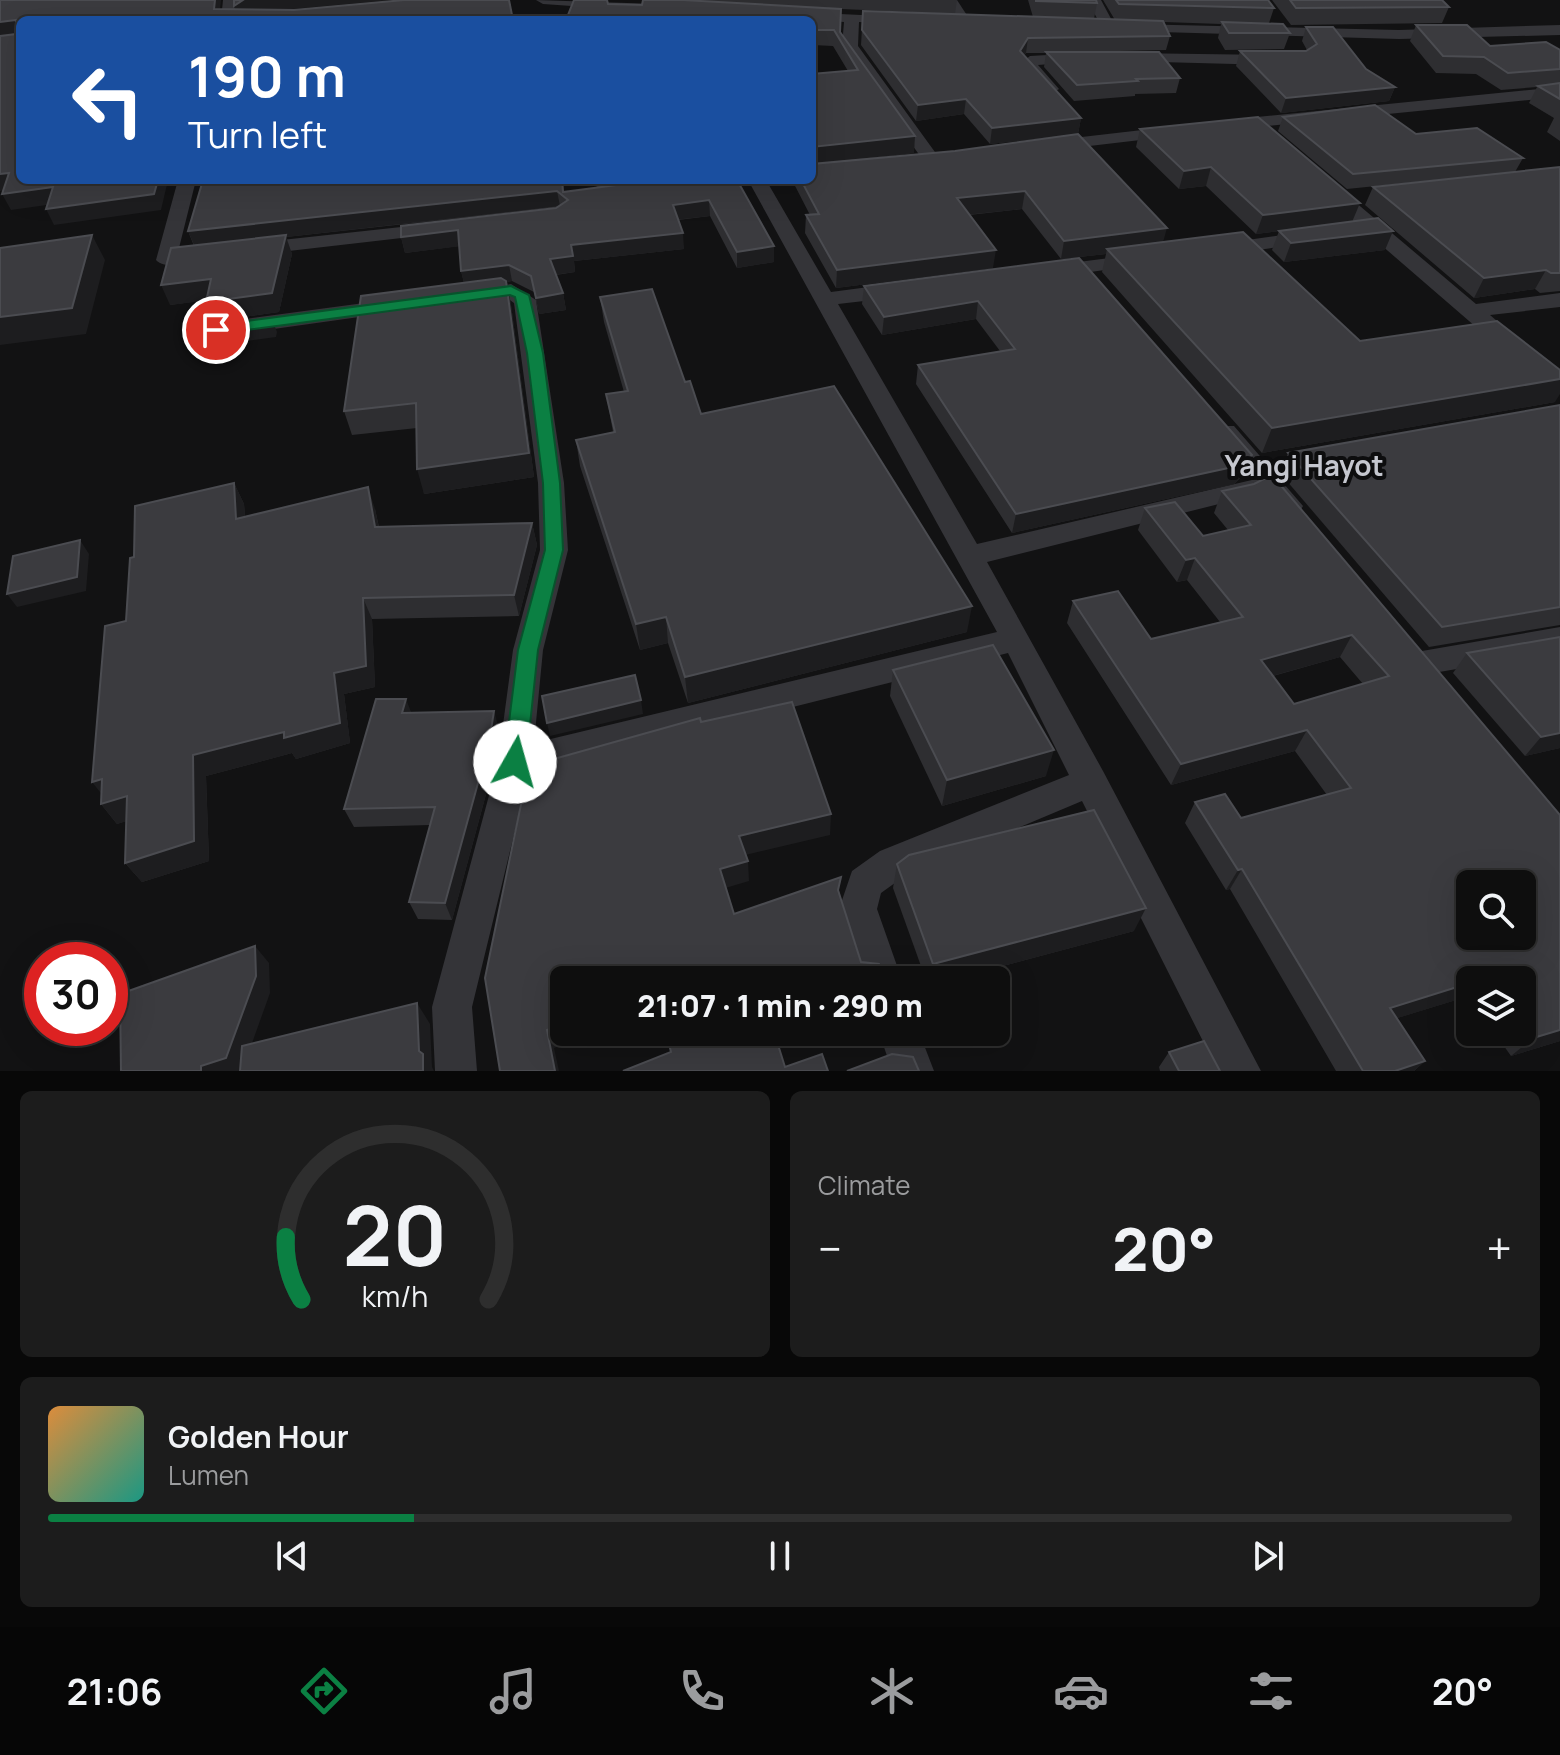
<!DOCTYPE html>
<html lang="en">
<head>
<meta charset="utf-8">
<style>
	:root { --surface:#0e0e0e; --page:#1c1c1c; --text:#f1f3f6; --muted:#9b9c9e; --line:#2e2e2e; --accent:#0b8043 }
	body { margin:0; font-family:Manrope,sans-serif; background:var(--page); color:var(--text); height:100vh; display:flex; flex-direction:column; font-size:30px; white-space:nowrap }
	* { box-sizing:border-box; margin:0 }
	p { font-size:26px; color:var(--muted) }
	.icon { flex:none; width:44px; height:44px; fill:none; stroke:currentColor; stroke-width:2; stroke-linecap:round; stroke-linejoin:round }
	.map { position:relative; height:1071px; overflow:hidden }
	.sheet { display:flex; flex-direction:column; gap:20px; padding:20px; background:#080808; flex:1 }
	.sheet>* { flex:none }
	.guide { position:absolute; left:16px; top:16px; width:800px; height:168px; border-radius:12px; box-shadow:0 8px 32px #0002,0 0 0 2px var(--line); background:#1a4fa0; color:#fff; overflow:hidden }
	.buttons { position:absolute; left:1456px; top:870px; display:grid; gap:16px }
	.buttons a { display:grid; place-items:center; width:80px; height:80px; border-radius:12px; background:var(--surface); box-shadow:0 8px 32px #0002,0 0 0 2px var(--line); font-size:40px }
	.speed { position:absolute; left:24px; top:942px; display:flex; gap:16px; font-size:40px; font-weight:700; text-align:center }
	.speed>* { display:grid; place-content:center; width:104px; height:104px; border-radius:50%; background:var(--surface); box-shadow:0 8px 32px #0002,0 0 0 2px var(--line); line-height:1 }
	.speed .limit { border:12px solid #d22; background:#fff; color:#111 }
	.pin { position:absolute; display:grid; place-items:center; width:68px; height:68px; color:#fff; margin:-34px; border:4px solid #fff; border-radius:50%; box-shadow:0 2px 8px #0007 }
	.me { position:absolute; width:88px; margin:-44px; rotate:7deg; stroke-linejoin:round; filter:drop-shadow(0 0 6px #0008) }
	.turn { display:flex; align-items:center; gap:28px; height:168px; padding:0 40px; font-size:36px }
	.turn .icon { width:104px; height:104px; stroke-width:2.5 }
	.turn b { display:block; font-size:56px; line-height:68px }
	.big { font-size:60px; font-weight:800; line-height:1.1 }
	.sheet .tile { flex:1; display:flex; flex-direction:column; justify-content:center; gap:12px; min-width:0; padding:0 28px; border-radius:12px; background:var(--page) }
	.sheet .dial { align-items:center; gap:0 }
	.dial svg { height:208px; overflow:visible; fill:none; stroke:var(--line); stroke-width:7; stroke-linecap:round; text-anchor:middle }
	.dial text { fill:var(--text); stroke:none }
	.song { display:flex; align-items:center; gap:24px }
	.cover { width:96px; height:96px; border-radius:12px; background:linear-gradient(135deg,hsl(30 70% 55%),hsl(170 70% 35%)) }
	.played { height:8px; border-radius:4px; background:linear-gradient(90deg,var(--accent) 25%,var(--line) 25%) }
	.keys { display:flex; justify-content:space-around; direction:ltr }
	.heat { display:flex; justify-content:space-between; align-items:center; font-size:44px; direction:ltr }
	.sheet .tiles { flex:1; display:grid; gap:20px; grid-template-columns:1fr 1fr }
	.tile:last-child { grid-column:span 2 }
	.trip { position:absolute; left:550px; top:966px; width:460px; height:80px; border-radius:12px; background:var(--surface); box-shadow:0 8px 32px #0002,0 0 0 2px var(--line); font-weight:800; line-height:80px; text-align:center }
	.tab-bar { display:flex; height:128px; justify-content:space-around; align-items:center; background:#060606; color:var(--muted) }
	.tab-bar .icon { width:56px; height:56px }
	.tab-bar .selected { color:var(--accent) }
	.tab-bar b { font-size:36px; color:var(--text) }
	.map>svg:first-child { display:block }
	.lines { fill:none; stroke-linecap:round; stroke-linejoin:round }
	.street { fill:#343438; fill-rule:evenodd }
	.wall { fill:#2e2e31; fill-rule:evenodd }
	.shaded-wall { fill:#1d1d1f }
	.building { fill:#3b3b3f; stroke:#4b4c51; stroke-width:2; fill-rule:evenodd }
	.route { fill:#0b8043; stroke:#07532c; stroke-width:2 }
	.labels { text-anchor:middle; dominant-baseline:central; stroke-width:8; stroke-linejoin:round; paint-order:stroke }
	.quarter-label { font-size:28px; font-weight:bold; fill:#c5c7cf; stroke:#0d0d0e }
</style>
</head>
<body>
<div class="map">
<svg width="1560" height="1071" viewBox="0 0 1560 1071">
	<rect width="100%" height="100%" fill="#121213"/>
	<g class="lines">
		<g class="street">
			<polygon points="223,0 237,0 235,20 221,20"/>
			<polygon points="536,0 658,4 665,8 658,12 543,4"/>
			<polygon points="943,0 957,0 972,23 970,26 960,26"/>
			<polygon points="1087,0 1101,0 1116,28 1114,31 1104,31"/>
			<polygon points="798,12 903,17 905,20 898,24 859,22 858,46 940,159 937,163 925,163 842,46 844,22 803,19 798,18"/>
			<polygon points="1131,24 1399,30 1560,25 1560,35 1399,39 1126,31 1124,28"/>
			<polygon points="1082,53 1090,58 1088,61 1038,65 1059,89 1051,94 1045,93 1020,64 1030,56"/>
			<polygon points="1128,53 1274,55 1282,60 1274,65 1122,61 1120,58"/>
			<polygon points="1560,87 1560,97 1226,130 1217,125 1226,120"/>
			<polygon points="1177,126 1183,127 1183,135 1047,151 1038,146 1047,141"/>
			<path d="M178,180H196L178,252L204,249L214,255C204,265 166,271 156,260Z"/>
			<path d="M589,180L651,181L661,187C646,202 602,196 589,180Z"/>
			<path d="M748,180H766L831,292L899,283L910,290L899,297L838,304L977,544L1252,480L1212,432L1216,426H1234L1303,506L1299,513C1280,518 1274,506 1263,493L987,562L1103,771L1261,1071H1218L1082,801L906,875L881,893L877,909L902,980H862L839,909L852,871L880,851L1069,775L1008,653L529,773L472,1007L477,1071H435L432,1007L498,762L513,650L540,550L538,483L514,303L507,298L471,303L460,296L463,291L511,284L536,300L564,483L568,550L543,650L534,743L997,632Z"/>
			<polygon points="1328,183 1335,185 1476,304 1560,293 1560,307 1490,315 1560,375 1560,394 1551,392 1321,193 1321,185"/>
			<polygon points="438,223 448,229 445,233 253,255 243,249 253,243"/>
			<polygon points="1312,231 1319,233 1322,237 1319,241 1218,256 1208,250 1218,244"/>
			<polygon points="1141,254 1148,256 1151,260 1148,264 1047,278 1036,272 1047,266"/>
			<polygon points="394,299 402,301 405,306 402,311 237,334 226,327 237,320"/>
			<polygon points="1560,627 1560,651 1422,675 1411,672 1406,663 1411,654 1422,651"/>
			<polygon points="879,1032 919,1032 934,1071 892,1071"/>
		</g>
	</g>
	<g class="wall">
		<polygon points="643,0 957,0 955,14 1033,17 1028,0 1096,0 1097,3 1094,19 1115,20 1103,0 1268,0 1274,8 1269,23 1290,33 1284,49 1225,50 1218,38 1221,24 1164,22 1170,36 1166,50 1073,52 1180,78 1176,93 1135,94 1135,96 1074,101 1044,67 1046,53 1026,53 1024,56 1081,118 1078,134 990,144 964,114 916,121 861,45 863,11 936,13 841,9 840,32 914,153 824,163 955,151 1163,242 1360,341 1555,402 1262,453 1102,272 1106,254 1061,259 1022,209 969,215 993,268 836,288 805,233 806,215 810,215 792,180 812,180 848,71 833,46 812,45 812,20 608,4 642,5"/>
		<polygon points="1272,0 1442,0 1449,7 1442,23 1291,25"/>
		<polygon points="1416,25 1490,46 1560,50 1560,141 1547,132 1554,118 1529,103 1537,87 1501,90 1476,74 1436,73 1410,41"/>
		<polygon points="1306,27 1366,69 1395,87 1389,101 1281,113 1236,66 1240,51 1306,51 1307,50 1302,41"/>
		<polygon points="1283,117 1416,134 1523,158 1515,172 1560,167 1560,291 1540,293 1535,289 1474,298 1365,205 1373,187 1465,177 1347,189 1278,131"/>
		<polygon points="1140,129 1352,222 1385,250 1284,262 1272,250 1279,231 1256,234 1206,186 1179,189 1136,147"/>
		<polygon points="563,180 564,192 616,186 615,180 664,183 689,180 774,246 774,262 737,268 710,216 678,220 684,249 574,261 575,272 556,275 563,293 566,310 539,314 534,292 512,281 507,282 511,305 534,477 424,494 417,428 352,435 344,411 464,283 461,271 459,246 405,253 401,237 556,208 559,207 286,237 292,254 279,312 214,321 206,300 170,305 194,246 188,231"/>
		<polygon points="1079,258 1252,455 1244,474 1234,484 1012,533 916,384 918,365 1000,351 976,319 882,335 862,304 864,286"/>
		<polygon points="600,297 685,382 701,414 967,632 688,703 668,643 640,650 580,466 576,440 613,432 606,394 624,392 604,322"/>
		<polygon points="1560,405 1560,625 1429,647 1280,473 1288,453"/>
		<polygon points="234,483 244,504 245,516 375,509 379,527 532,523 537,545 519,616 372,619 375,687 344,694 350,743 296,759 292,753 206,776 209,861 142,882 125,863 126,821 117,824 101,804 134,557"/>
		<path d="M1222,491L1560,815V1041L1511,1056L1494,1032H1522V980H1470V997L1469,996L1397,1018L1425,1061L1414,1071H1336L1230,889L1226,890L1185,823L1195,802L1241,818L1327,795L1295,751L1171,785L1067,623L1073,601L1151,639L1220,622L1187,580L1177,582L1138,530L1145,508L1203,536L1228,530L1214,513ZM1340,657L1363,684L1294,704L1273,676Z"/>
		<polygon points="1467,653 1560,748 1525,756 1453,673"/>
		<polygon points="893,670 1046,776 942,806 890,696"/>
		<polygon points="411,712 499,729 495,761 452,920 418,919 409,902 430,825 354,827 344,809"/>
		<polygon points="897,864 1134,931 950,980 926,980 893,888"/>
		<polygon points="1169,1052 1220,1071 1160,1071 1159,1067"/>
	</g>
	<g class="shaded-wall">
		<polygon points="215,0 221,0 219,20 214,9"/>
		<polygon points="243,0 392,0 248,13 238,19 234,6"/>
		<polygon points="16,20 20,34 0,36 0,22"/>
		<polygon points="1028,38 1026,53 1018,66 1020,51"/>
		<polygon points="1395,87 1389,101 1281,113 1286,98"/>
		<polygon points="966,99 964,114 916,121 918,105"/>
		<polygon points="1081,118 1078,134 990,144 992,128"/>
		<polygon points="915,136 914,153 812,164 812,147"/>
		<polygon points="1211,167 1206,186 1179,189 1184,171"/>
		<polygon points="9,173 17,189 0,191 0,174"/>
		<polygon points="158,180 168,180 161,210 54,225 46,209"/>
		<polygon points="53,187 61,203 11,210 2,194"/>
		<polygon points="557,191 560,206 286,237 292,254 279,312 214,321 206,302 272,293 195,247 188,231"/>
		<polygon points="1025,191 1022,209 955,216 957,198"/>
		<polygon points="709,200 710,216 674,220 673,205"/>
		<polygon points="1360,203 1352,222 1256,234 1263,215"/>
		<polygon points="1167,228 1162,246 1107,249 1106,254 1061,259 1064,241"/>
		<polygon points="458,230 462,246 405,253 401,237"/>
		<polygon points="1393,231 1385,250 1284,262 1291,243"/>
		<polygon points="683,233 684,249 574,261 575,272 553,275 550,259 571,245"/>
		<polygon points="92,235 105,260 86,334 0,345 0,317"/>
		<polygon points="774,246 774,262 737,268 737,252"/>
		<polygon points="996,250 993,268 836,288 837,270"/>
		<polygon points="509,265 512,281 507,282 511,305 534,477 424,494 417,469 465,287 461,271"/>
		<polygon points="1546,270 1535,289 1474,298 1484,278"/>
		<polygon points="211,279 219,299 170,305 161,285"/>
		<polygon points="563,293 566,310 539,314 536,298"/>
		<polygon points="978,301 976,319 882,335 884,317"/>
		<polygon points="272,319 277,332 276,337 209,346 203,333"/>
		<polygon points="1560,379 1560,394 1555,402 1262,453 1272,428"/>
		<polygon points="1252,455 1244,474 1234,484 1012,533 1016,514"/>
		<polygon points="234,483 244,504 247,540 236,519"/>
		<polygon points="368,487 375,509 383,548 375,527"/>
		<polygon points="532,523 537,545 519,616 514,595"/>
		<polygon points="80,540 89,554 86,591 17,607 7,594"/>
		<polygon points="1195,558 1187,580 1177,582 1186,560"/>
		<polygon points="363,598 372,619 375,687 344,694 350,743 296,759 292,753 206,776 209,861 142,882 125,863 193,755 334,673"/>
		<polygon points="972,606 967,632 688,703 685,677"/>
		<polygon points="666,617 668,643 640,650 636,624"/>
		<polygon points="1352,635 1340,657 1250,682 1261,660"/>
		<polygon points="406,699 413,717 402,713"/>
		<polygon points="641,700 643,714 550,736 547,723"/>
		<polygon points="494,711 499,729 495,761 452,920 445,903"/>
		<polygon points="1307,730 1295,751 1171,785 1181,764"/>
		<polygon points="1560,733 1560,748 1525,756 1541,737"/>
		<polygon points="1054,750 1046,776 942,806 947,780"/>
		<polygon points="102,779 127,796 143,816 117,824 101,804 108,802 92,782"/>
		<polygon points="831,814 830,835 741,856 739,836"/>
		<polygon points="748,861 749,881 722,889 720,869"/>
		<polygon points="1242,869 1230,889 1226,890 1238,870"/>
		<polygon points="1146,908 1134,931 950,980 930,980 933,964"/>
		<polygon points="255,946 269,963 270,993 242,1071 201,1071 201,1066"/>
		<polygon points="1470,983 1469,996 1372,1026 1390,1008"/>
		<polygon points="417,1003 430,1024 432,1067 434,1071 423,1071 419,1051"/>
		<polygon points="564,1024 564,1032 598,1032 554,1048 559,1071 555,1071 547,1030"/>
		<polygon points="1560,1030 1560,1041 1511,1056 1533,1038"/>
		<polygon points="772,1032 802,1032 772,1043"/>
		<polygon points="1425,1061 1414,1071 1395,1071"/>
	</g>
	<g class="building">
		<polygon points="0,0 215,0 214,9 294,10 404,0 509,0 513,20 20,20 20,180 158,180 154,194 46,209 53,187 2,194 9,173 0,174 0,36 16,34 16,20 0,22"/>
		<polygon points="234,0 243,0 234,6"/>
		<polygon points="574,0 607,0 608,4 642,5 643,0 683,0 841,9 840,32 915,136 812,147 812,74 858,70 834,30 812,30 812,20 566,20"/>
		<polygon points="1036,0 1096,0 1097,3 1036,1"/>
		<polygon points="1116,0 1268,0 1274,8 1119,4"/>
		<polygon points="1290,0 1442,0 1449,7 1296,8"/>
		<polygon points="863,11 1163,21 1170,36 1028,38 1020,51 1081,118 992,128 966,99 918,105 862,30"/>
		<polygon points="1222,22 1283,24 1290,33 1229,33"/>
		<polygon points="1416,25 1467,25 1490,46 1546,42 1560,50 1560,69 1508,73 1484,57 1443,56"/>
		<polygon points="1306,27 1333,27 1366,69 1395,87 1286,98 1240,51 1306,51 1317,44"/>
		<polygon points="1046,52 1159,52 1180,78 1136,79 1138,81 1077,85"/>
		<polygon points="1560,83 1560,99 1538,86"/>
		<polygon points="1375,105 1416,134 1477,128 1523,158 1353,174 1283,117"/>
		<polygon points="1258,117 1360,203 1263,215 1211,167 1184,171 1140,129"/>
		<polygon points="1078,134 1167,228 1064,241 1025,191 957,198 996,250 837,270 806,215 819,214 801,180 812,180 812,164 955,151"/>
		<polygon points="1560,167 1560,273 1551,273 1546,270 1484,278 1373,187"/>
		<polygon points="203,180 562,180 563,192 617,185 615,180 664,183 689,180 737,180 774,246 737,252 709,200 673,205 683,233 571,245 573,256 550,259 563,293 536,298 531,276 509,265 461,271 458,230 401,237 401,226 556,208 568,200 557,191 188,231"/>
		<polygon points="1378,218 1393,231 1291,243 1279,231"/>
		<polygon points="1243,232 1360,341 1497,321 1560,370 1560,379 1272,428 1107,249"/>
		<polygon points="92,235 72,308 0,317 0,248"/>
		<polygon points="286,235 272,293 206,302 211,279 161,285 171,248"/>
		<polygon points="1079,258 1252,455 1242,465 1016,514 918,365 1015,349 978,301 884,317 864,286"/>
		<polygon points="501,278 506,281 529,453 417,469 416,403 344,411 361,296"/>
		<polygon points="652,289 685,382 690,381 701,414 834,386 972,606 685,677 666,617 636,624 576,440 615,432 606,394 628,391 600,297"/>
		<polygon points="272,319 271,324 203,333 205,324 211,327"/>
		<polygon points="1560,405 1560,607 1442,627 1288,453"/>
		<path d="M1272,475L1560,815V1030L1533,1038L1522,1023V980H1491L1489,977L1480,980H1470V983L1390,1008L1425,1061L1395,1071H1363L1242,869L1238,870L1195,802L1225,794L1241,818L1351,788L1307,730L1181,764L1073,601L1118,591L1151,639L1243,617L1195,558L1186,560L1145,508L1175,502L1203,536L1251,525L1222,491L1254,484ZM1352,635L1389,676L1294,704L1261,660ZM1470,884H1522V936H1470Z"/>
		<polygon points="234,483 236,519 368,487 375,527 532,523 514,595 363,598 366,666 334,673 340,723 284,738 284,732 193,755 194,841 125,863 127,796 101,804 102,779 92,782 105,626 126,621 130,558 134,557 135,506"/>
		<polygon points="80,540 77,577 7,594 13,556"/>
		<polygon points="1560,637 1560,733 1541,737 1467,653"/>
		<polygon points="993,645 1054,750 947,780 893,670"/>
		<polygon points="635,675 641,700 547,723 542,696"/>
		<polygon points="376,699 406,699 402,713 494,711 489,743 445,903 409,902 435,807 344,809"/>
		<polygon points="792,702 831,814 739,836 748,861 720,869 734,914 841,877 838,890 861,962 879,964 886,980 564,980 564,1024 547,1030 555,1071 500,1071 485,978 529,766 700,718 701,722"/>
		<polygon points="1094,810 1146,908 933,964 897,864 909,855"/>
		<polygon points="255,946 256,976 226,1058 201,1066 201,1071 121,1071 120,994"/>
		<polygon points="417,1003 419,1051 423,1054 423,1071 240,1071 242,1046"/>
		<polygon points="666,1032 774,1032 785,1067 822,1054 828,1071 623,1071 671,1052"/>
		<polygon points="1204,1041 1220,1071 1179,1071 1169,1052"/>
		<polygon points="892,1054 913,1057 919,1071 847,1071"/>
	</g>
	<polygon class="route" points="511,286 529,295 543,353 560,483 563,550 538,650 526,762 523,769 507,769 504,762 518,650 545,550 543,483 527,353 515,297 510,295 216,334 209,330 216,325"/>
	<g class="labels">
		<g class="quarter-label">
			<text x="1304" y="465">Yangi Hayot</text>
		</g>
	</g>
</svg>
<div class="buttons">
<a><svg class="icon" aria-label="search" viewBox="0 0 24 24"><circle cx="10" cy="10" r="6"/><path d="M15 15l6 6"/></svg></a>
<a><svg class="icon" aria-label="layers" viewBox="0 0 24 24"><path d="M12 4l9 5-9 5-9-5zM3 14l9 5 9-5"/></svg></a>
</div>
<div class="speed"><div class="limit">30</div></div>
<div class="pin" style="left:216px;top:330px;background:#d93025"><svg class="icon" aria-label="arrive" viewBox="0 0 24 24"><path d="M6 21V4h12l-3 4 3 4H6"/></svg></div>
<svg class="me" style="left:515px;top:762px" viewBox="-20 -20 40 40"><circle r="19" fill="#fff"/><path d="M0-13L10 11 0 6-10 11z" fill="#0b8043"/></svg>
<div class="trip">21:07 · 1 min · 290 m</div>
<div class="guide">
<div class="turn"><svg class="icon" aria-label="left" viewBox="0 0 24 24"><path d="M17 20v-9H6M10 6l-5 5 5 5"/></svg><div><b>190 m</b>Turn left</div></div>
</div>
</div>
<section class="sheet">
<div class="tiles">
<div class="tile dial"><svg viewBox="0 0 100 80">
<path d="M14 69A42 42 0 1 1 86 69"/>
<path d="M14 69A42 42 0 0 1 8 45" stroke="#0b8043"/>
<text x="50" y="56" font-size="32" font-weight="700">20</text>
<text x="50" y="72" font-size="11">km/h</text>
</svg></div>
<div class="tile"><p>Climate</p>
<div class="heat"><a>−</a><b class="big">20°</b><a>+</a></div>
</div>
<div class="tile">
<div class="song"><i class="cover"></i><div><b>Golden Hour</b><p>Lumen</p></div></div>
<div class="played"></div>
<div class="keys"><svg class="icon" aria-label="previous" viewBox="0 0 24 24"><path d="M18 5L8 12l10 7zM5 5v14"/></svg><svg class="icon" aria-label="pause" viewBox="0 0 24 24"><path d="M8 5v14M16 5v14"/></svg><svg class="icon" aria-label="next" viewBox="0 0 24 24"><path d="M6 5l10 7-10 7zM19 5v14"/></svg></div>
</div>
</div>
</section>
<nav class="tab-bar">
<b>21:06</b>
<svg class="icon selected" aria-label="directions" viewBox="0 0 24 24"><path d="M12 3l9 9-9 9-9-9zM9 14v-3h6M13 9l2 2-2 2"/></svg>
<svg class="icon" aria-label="music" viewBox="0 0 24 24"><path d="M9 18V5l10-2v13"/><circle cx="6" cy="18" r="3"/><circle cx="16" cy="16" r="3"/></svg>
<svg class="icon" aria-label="phone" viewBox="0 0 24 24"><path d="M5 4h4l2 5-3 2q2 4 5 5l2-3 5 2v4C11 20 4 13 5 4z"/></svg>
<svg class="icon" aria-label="climate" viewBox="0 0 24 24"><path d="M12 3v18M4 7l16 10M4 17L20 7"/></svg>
<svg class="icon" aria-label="car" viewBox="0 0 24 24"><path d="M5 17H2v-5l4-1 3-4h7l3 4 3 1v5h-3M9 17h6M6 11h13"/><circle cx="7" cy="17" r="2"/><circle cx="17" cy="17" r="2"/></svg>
<svg class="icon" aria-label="filters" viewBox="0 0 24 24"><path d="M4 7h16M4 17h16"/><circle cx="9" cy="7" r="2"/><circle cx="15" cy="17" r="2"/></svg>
<b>20°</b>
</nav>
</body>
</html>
